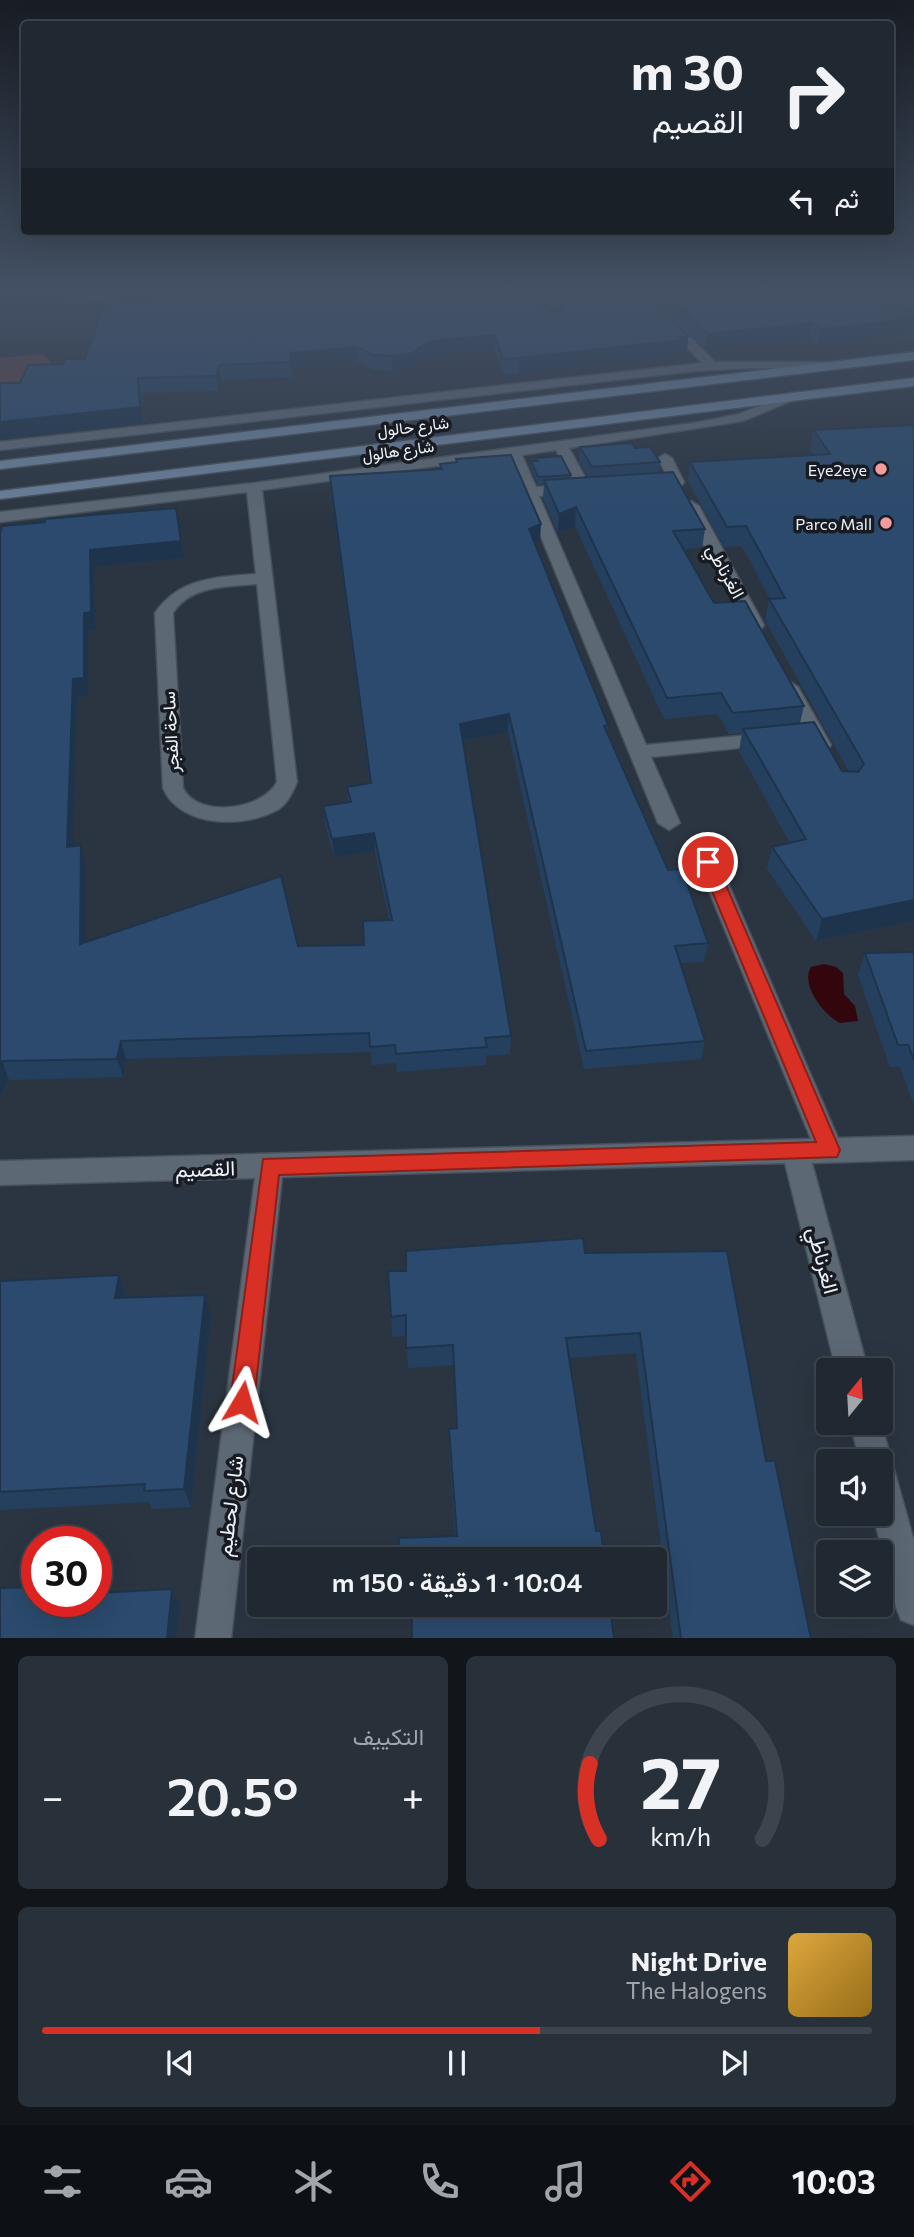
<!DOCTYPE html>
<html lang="ar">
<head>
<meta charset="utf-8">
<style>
	:root { --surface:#202831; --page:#283039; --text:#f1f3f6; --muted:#a2a6ab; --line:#3d444d; --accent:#d93025 }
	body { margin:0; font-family:Commissioner,Vazirmatn,sans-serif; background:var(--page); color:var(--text); direction:rtl; height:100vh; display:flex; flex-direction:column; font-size:26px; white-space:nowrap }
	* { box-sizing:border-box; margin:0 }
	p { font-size:23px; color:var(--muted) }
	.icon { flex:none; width:38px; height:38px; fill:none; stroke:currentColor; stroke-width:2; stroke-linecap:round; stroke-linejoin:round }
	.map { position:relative; height:1638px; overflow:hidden; direction:ltr }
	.side { display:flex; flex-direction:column; gap:18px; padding:18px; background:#12161b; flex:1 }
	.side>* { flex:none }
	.banner { position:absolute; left:21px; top:21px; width:873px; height:214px; border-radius:7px; box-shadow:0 7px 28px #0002,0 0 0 2px var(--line); direction:rtl; background:#202831; color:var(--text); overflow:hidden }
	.needle { width:46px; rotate:18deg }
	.tools { position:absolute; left:816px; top:1358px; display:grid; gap:14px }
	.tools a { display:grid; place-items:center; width:77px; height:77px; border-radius:7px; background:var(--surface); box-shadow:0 7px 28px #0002,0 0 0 2px var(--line); font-size:35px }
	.speed { position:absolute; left:21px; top:1526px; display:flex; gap:14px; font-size:35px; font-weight:700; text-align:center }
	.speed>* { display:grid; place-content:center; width:91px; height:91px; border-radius:50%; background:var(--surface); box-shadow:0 7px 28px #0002,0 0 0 2px var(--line); line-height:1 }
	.speed .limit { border:10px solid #d22; background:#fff; color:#111 }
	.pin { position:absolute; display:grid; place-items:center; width:60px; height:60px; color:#fff; margin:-30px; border:4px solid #fff; border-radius:50%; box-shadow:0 2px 7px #0007 }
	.me { position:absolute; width:77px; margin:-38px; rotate:7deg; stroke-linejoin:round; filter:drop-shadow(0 0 5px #0008) }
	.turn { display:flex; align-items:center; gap:24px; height:147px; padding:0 35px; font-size:32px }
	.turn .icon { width:91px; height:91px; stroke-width:2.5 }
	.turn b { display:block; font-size:49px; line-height:60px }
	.then { display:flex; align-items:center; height:66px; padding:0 35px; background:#0003; gap:14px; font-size:26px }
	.big { font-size:52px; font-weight:600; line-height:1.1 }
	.side .widget { flex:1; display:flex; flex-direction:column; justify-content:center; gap:10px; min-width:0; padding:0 24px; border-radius:10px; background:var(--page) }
	.side .dial { align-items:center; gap:0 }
	.dial svg { height:182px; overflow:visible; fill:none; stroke:var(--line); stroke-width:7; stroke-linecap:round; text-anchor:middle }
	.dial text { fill:var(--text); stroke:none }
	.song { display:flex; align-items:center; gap:21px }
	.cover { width:84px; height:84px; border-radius:10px; background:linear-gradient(135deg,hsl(40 70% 55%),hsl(40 70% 35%)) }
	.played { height:7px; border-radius:4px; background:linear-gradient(90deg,var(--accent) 60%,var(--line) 60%) }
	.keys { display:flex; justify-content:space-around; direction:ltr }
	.heat { display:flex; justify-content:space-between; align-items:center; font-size:38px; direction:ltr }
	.side .tiles { flex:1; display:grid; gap:18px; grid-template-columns:1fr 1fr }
	.widget:last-child { grid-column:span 2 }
	.trip { position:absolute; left:247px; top:1547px; width:420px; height:70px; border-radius:7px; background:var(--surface); box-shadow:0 7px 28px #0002,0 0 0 2px var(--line); font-weight:600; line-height:70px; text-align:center; direction:rtl }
	.tabs { display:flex; height:112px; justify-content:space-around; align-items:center; background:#0d1014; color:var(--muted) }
	.tabs .icon { width:49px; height:49px }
	.tabs .selected { color:var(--accent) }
	.tabs b { font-size:32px; color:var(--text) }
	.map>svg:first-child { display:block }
	.green { fill:#5f3f40 }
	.water { fill:#32060c }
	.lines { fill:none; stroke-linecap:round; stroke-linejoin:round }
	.street-casing { stroke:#47505a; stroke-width:3 }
	.secondary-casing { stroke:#47505a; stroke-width:3 }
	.street { fill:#5d6875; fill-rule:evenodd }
	.secondary { fill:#6b829b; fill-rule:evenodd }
	.wall { fill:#25405e }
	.shaded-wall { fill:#1e344c }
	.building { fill:#2b4a6d; stroke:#1e344c; stroke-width:2 }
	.route { fill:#d93025; stroke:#8d1f18; stroke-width:2 }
	.poi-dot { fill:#f59b9e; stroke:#181c22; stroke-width:2.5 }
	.labels { text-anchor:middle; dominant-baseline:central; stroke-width:7; stroke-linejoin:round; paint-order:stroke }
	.far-street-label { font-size:16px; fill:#ecf3fb; stroke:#181c22 }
	.far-poi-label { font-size:16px; fill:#ecf3fb; stroke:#181c22; text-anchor:end }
	.street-label { font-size:18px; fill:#ecf3fb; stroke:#181c22 }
	.near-street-label { font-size:21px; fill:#ecf3fb; stroke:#181c22 }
</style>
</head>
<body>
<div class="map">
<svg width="914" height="1639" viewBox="0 0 914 1639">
	<rect width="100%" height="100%" fill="#2b3541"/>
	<polygon class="green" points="43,354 58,371 22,381 0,383 0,358"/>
	<path class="water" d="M824,964L836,967L843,973L844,994L855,1006L858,1021L840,1023C824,1015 800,985 811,967Z"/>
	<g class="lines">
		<defs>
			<g id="street">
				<polygon points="636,295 648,295 715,362 826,362 832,366 826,370 750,368 695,371 0,450 0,442 702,363"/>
				<path d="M791,393L803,396L743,421L569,448L591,488L584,492L539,496L646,745L768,733L778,739L768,745L651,757L680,823L669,830L658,823L508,456L262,490L297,782C293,791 288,803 279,809C245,829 180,828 163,788L155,613C179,578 216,577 256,574L247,492L0,522V512L254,483L700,422L739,414ZM556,450L575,485L536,487L522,455ZM257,584L277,782C262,811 197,818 183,788L173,613C191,585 227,587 257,584Z"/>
				<polygon points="665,454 672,458 684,482 682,485 672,485 670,482 658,458"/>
				<polygon points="691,501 699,506 764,625 761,629 749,629 746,625 683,506"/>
				<polygon points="789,681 798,687 831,745 828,749 814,749 811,745 780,687"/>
				<polygon points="708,854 716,857 719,862 838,1138 914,1136 914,1160 812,1163 868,1370 836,1370 785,1163 282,1177 231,1639 195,1639 255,1178 0,1185 0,1161 811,1139 697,862 700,857"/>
				<polygon points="880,1419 914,1541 914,1625 901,1620 896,1607 873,1514 880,1514 880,1461 860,1461 850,1423 880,1423"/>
			</g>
			<g id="secondary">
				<polygon points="914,352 914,360 0,469 0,461"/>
				<polygon points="914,378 914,386 0,499 0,491"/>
			</g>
		</defs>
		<use href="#street" class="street-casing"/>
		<use href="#secondary" class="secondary-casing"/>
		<use href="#street" class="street"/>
		<use href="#secondary" class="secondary"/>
	</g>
	<g class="wall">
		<polygon points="64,295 123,295 120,301 65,302"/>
		<polygon points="541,295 647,295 688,336 687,351 681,352 681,355 519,373 503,374 495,350 430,356 412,367 393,371 373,370 358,362 292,368 292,377 221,380 218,391 141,393 143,423 20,383 63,364 85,359 554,311"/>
		<polygon points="652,295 914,295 914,329 899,331 899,335 818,344 810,337 705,349"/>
		<polygon points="914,425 914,921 816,941 767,869 772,847 790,843 739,751 742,733 729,734 718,714 664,719 575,526 558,533 543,498 544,484 538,484 531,469 531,461 537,461 537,458 571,475 571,478 588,477 579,461 580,447 635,448 660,462 658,472 705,529 702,548 683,549 714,603 804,706 800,723 842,771 849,772 765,620 769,599 770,599 742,546 724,547 688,481 690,462 814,455 810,449 814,430"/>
		<polygon points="456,459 540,541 534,543 608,725 607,732 668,870 708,943 704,962 681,963 705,1041 701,1059 584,1069 508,732 462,741 511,1036 510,1054 486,1056 486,1065 397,1072 396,1063 372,1065 371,1052 126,1059 123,1077 9,1080 0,1096 0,531 184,558 94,567 95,629 88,630 88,696 77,697 73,846 81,845 86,863 86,942 298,946 364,945 389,920 375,851 334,857 325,824 323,806 348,803 347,787 370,784 331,492 330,476 440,469 440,464 456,462"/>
		<polygon points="914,952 914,1105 900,1067 890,1067 858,975 865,953"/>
		<polygon points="585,1253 766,1461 811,1639 673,1639 636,1353 569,1358 596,1531 455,1536 449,1448 449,1429 456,1428 453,1365 408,1368 406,1336 392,1337 391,1317 406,1271"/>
		<polygon points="119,1275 126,1297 211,1316 191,1507 152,1509 149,1502 0,1510 0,1281"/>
		<polygon points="400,1605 610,1605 412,1613 400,1613"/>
	</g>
	<g class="shaded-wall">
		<polygon points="914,315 914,329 899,331 899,335 818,344 821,329 899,320 900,317"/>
		<polygon points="812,323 810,337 705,349 707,334"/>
		<polygon points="495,335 495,350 430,356 412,367 393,371 392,356 430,341"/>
		<polygon points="688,336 687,351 681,352 681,355 519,373 519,358"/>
		<polygon points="357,347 358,362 292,368 292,377 291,353"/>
		<polygon points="219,365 221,380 218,391 216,376"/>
		<polygon points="138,378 143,423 0,439 0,422"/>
		<polygon points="576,507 575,526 558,533 559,514"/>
		<polygon points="176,508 184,558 94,567 95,629 88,630 88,696 77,697 73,865 67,847 73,679 84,613 90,550"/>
		<polygon points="541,524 540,541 528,546 529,529"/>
		<polygon points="509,714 508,732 460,741 460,724"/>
		<polygon points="374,833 375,851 334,857 332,839"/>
		<polygon points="81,845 86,863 86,962 80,944"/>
		<polygon points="914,900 914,921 816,941 822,919"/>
		<polygon points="121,1041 126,1059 123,1077 117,1059"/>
		<polygon points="2,1061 9,1080 0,1096 0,1064"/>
		<polygon points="119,1275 126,1296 123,1318 115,1298"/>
		<polygon points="205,1295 211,1316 191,1507 184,1489"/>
		<polygon points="172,1589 180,1606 176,1639 167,1639"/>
	</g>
	<g class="building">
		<polygon points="307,295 535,295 548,311 560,312 562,306 553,295 647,295 688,336 679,337 682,340 519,358 503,359 495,335 430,341 412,353 392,356 373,355 357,347 291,353 291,362 219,365 216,376 138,378 140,407 0,422 0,383 20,383 28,365 63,364 65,359 85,359 106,302 255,299"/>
		<polygon points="667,295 866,295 902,320 821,329 812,323 707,334"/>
		<polygon points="888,295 914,295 914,315 900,317 911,311"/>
		<polygon points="914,425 914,900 822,919 772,847 806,839 743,729 814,722 842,771 858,772 864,764 769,599 785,598 746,526 727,527 690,462 830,454 814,430"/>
		<polygon points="632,443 635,448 650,447 660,462 592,467 580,447"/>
		<polygon points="511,455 541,524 529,529 608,725 604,726 668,870 682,869 708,943 675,946 705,1041 586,1051 509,714 460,724 511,1036 485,1038 487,1047 396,1054 395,1045 370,1047 369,1033 121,1041 117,1059 2,1061 0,1064 0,531 1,531 2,526 45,522 45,519 176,508 181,541 90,550 91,612 84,613 84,678 73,679 67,847 81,845 80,944 281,876 298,946 364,945 363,921 392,920 374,833 332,839 323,806 351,802 347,787 371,783 330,476 442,469 440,464 457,462 456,459"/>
		<polygon points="561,456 571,475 538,477 531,461 538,461 537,458"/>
		<polygon points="673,472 705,529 673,531 714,603 745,601 804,706 733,713 721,693 667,698 576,507 559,514 544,480"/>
		<polygon points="914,952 914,1060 908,1045 898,1045 865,953"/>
		<polygon points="583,1238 585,1253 727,1251 766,1461 775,1461 811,1639 681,1639 640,1333 566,1338 596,1531 601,1531 604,1559 399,1559 399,1538 457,1536 449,1429 457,1428 453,1345 406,1348 406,1315 391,1317 388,1271 406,1271 406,1251"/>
		<polygon points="119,1275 115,1298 205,1295 184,1489 144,1491 145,1484 0,1492 0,1281"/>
		<polygon points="37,1587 37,1601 96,1601 96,1593 172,1589 167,1639 0,1639 0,1588"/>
		<polygon points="412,1605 610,1605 614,1639 412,1639"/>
	</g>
	<linearGradient id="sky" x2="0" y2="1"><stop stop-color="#181d24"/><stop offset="0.56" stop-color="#445165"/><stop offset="1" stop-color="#445165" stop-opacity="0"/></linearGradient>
	<rect width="914" height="524" fill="url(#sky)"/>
	<polygon class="route" points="708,856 716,862 840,1150 837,1157 279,1175 254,1402 250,1411 242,1414 233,1411 230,1402 263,1159 816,1142 700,862"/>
	<g class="poi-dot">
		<circle cx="881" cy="469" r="7"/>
		<circle cx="886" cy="523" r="7"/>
	</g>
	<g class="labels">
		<g class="far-street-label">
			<text transform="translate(413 426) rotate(-7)">شارع حالول</text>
			<text transform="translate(398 450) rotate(-8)">شارع هالول</text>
		</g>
		<g class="far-poi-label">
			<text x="867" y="469">Eye2eye</text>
			<text x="872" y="523">Parco Mall</text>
		</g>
		<g class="street-label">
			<text transform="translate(726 571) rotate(61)">الغرناطي</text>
			<text transform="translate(170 732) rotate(-93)">ساحة الفجر</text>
		</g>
		<g class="near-street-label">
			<text transform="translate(205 1168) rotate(-2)">القصيم</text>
			<text transform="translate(824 1260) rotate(75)">الغرناطي</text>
			<text transform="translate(229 1506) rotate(-83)">شارع لحطيم</text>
		</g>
	</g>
</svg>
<div class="tools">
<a><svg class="needle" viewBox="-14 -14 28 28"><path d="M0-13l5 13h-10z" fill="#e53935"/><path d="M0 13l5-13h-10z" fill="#a2a6ab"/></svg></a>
<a><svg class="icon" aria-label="sound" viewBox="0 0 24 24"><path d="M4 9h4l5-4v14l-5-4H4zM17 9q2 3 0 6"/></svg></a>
<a><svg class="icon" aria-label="layers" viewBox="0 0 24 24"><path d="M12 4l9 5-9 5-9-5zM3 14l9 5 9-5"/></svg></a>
</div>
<div class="speed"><div class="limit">30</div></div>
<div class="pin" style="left:708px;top:862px;background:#d93025"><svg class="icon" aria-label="arrive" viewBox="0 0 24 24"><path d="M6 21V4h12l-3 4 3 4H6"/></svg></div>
<svg class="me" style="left:242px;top:1402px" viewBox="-20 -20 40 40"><path d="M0-17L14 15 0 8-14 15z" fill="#d93025" stroke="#fff" stroke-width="4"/></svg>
<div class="trip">10:04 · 1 دقيقة · 150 m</div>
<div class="banner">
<div class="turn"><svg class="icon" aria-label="right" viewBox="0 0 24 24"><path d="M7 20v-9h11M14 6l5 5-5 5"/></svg><div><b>30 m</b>القصيم</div></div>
<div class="then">ثم<svg class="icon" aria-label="left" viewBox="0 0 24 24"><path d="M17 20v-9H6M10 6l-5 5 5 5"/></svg></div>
</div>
</div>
<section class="side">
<div class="tiles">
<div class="widget dial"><svg viewBox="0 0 100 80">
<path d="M14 69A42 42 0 1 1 86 69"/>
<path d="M14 69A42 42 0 0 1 10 36" stroke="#d93025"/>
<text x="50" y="56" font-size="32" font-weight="700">27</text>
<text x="50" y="72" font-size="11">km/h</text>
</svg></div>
<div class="widget"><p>التكييف</p>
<div class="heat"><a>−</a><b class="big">20.5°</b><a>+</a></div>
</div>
<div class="widget">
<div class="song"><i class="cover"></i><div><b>Night Drive</b><p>The Halogens</p></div></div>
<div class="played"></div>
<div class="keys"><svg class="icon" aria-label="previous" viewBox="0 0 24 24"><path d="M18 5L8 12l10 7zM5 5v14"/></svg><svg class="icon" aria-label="pause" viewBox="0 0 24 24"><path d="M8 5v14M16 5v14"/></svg><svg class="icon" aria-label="next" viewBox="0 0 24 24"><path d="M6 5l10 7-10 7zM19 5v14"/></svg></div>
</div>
</div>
</section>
<nav class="tabs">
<b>10:03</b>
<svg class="icon selected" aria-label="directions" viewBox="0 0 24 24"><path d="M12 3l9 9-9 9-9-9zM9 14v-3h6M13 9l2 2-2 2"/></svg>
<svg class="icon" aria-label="music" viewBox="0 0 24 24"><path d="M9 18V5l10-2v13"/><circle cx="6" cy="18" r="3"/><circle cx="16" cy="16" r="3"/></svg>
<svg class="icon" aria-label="phone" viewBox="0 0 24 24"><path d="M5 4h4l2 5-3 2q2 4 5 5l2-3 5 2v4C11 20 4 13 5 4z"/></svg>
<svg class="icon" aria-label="climate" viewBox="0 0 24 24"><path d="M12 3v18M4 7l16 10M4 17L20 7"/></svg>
<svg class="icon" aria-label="car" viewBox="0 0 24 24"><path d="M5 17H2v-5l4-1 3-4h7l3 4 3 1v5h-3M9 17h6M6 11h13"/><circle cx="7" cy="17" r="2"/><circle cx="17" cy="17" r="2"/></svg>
<svg class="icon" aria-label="filters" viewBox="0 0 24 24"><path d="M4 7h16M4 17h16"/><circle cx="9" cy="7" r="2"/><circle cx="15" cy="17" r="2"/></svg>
</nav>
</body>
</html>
